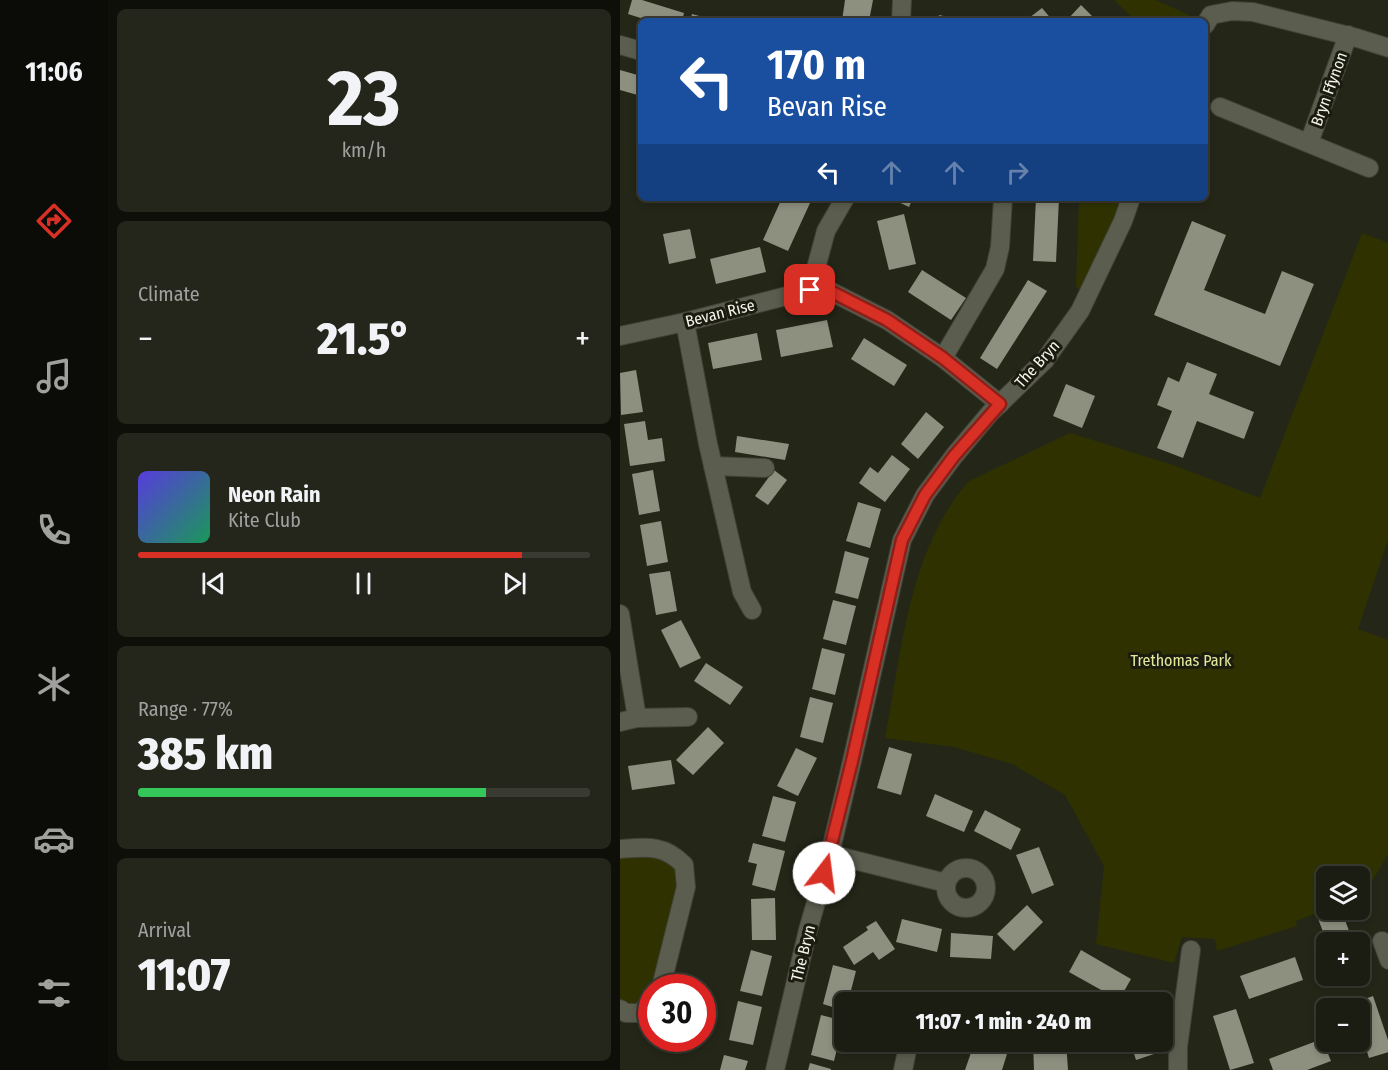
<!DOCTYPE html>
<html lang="en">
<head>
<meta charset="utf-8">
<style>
	:root { --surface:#1b1c12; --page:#24251b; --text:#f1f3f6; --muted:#a0a19f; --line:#393a32; --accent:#d93025 }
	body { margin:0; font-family:"Fira Sans Condensed",sans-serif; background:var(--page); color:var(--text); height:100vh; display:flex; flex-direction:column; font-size:22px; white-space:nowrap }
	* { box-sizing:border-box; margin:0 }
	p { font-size:20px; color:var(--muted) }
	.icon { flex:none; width:33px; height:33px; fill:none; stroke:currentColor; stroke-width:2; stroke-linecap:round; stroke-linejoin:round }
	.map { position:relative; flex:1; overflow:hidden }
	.side { display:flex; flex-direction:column; gap:9px; padding:9px; background:#0f0f0a; width:512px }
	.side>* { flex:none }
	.banner { position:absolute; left:18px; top:18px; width:570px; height:183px; border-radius:9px; box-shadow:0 3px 9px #0003,0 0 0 2px var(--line); background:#1a4fa0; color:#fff; overflow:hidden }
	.tools { position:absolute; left:696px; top:866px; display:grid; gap:12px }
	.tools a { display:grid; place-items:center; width:54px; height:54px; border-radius:9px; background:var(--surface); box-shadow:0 3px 9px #0003,0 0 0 2px var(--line); font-size:30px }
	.speed { position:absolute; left:18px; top:974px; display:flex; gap:12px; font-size:30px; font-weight:700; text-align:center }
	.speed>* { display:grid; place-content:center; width:78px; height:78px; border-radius:50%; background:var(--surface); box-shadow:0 3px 9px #0003,0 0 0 2px var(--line); line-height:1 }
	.speed .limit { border:9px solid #d22; background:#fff; color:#111 }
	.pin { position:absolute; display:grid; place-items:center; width:51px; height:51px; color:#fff; margin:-26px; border-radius:12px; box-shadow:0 3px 9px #0006 }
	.me { position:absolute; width:66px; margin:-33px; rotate:15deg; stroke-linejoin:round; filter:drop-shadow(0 0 4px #0008) }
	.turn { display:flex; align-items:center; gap:21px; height:126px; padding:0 30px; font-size:27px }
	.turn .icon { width:78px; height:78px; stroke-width:2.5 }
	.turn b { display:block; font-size:42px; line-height:51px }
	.lanes { display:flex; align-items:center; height:57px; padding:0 30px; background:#0003; justify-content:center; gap:30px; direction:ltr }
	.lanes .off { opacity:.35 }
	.big { font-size:45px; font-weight:800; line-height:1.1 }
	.side .tile { flex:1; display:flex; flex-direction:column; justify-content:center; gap:9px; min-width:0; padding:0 21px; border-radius:9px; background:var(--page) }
	.side .dial { align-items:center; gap:0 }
	.dial b { font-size:78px; line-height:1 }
	.song { display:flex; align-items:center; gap:18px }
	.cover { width:72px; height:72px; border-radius:9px; background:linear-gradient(135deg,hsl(250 70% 55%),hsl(150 70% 35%)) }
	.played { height:6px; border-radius:3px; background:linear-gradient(90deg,var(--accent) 85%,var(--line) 85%) }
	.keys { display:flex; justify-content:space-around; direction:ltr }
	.heat { display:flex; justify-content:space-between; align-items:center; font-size:33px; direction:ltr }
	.charge { height:9px; border-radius:4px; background:linear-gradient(90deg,#34c759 77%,var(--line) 0) }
	.trip { position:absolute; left:214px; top:992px; width:339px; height:60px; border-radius:9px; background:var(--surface); box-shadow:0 3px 9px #0003,0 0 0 2px var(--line); font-weight:800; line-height:60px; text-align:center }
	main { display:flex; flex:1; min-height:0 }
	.tab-bar { display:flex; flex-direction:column; width:108px; justify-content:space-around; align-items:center; background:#0b0b07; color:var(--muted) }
	.tab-bar .icon { width:42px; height:42px }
	.tab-bar .active { color:var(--accent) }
	.tab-bar b { font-size:27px; color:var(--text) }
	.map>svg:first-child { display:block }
	.green { fill:#2f3200 }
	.building { fill:#8d8f7f }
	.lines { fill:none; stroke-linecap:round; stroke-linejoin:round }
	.minor-casing { stroke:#414237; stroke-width:20 }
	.minor { stroke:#5b5d4e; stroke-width:18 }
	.route-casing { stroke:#8d1f18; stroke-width:15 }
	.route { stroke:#d93025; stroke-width:10 }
	.labels { text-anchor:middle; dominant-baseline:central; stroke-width:6; stroke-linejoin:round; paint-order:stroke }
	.street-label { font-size:16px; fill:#f4f5ec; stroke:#1b1c0f }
	.park-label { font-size:16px; fill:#e2ea99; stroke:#1b1c0f }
</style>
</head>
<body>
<main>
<nav class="tab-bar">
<b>11:06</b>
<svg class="icon active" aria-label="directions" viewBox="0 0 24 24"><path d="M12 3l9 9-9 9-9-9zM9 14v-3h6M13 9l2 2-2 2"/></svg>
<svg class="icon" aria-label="music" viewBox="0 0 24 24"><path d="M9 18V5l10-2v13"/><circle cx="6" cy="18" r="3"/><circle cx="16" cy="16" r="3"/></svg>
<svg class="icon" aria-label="phone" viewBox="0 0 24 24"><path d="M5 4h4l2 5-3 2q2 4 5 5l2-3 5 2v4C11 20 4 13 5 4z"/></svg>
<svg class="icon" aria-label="climate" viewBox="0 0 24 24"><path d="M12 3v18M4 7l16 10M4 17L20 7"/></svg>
<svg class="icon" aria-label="car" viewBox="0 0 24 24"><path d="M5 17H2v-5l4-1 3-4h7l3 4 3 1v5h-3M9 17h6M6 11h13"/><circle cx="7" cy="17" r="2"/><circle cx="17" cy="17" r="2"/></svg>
<svg class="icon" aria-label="filters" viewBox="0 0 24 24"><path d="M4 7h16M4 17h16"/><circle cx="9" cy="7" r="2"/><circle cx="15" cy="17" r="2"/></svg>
</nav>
<section class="side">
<div class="tile dial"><b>23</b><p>km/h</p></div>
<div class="tile"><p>Climate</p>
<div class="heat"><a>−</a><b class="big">21.5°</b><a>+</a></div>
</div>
<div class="tile">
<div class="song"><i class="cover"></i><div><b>Neon Rain</b><p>Kite Club</p></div></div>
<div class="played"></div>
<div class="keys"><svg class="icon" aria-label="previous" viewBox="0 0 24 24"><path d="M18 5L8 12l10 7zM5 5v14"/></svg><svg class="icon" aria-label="pause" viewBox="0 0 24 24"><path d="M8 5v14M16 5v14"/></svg><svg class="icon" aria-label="next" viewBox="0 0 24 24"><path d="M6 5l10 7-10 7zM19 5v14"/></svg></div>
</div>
<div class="tile"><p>Range · 77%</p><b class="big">385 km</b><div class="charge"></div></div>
<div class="tile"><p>Arrival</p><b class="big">11:07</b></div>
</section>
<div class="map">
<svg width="769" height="1070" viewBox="0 0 769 1070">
	<rect width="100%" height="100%" fill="#242618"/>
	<g class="green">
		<polygon points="494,0 536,0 571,16 571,21 516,21"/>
		<polygon points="459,198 511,198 466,299 456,286"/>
		<path d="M742,233L769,243L768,540L738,629L768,640V854L744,895L740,896V876H706V909H708L676,921L677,926L597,951L595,939L562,937L554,963L476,944L484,866L445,795L392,764L334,747L265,738C282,651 288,550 349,481L450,433L556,466L640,498Z"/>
		<polygon points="0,849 64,865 41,987 32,987 31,1001 0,1009"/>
	</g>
	<g class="building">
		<polygon points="12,0 22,0 64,13 62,21 30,21 8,14"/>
		<polygon points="225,0 253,0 249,21 222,21"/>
		<polygon points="461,5 477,21 446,21"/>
		<polygon points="422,8 433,21 405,21"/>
		<polygon points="72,14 94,20 94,21 70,21"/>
		<polygon points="319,15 342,20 342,21 318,21"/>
		<polygon points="0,70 21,76 21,96 0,90"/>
		<polygon points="162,198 177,198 190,203 168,251 143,240"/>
		<polygon points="270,198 293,198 289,207"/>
		<polygon points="416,198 439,198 436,262 413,261"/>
		<polygon points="284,214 296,264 269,270 257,221"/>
		<polygon points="572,221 606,235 584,290 645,314 662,271 694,284 660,366 534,315"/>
		<polygon points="70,229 76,258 49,264 43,234"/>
		<polygon points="140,247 146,272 96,284 90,259"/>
		<polygon points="302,270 346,298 331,320 288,292"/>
		<polygon points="408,280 427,291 377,369 360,358"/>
		<polygon points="207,320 213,347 161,357 156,330"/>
		<polygon points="137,333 142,360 93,369 88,343"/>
		<polygon points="244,338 287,365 274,386 231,359"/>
		<polygon points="567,362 597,374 589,394 634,412 624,439 577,421 563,458 537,448 552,411 537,405 548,377 559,382"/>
		<polygon points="16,370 23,412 1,415 0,373"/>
		<polygon points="446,384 475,396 462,428 433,416"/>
		<polygon points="306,412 324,427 298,459 281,444"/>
		<polygon points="25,421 28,440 42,438 45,461 10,466 4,424"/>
		<polygon points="117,436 169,444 165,460 115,452"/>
		<polygon points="272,455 290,469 265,502 239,483 250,467 258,473"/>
		<polygon points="33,470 40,511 19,515 12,474"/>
		<polygon points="154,470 167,480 148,505 135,496"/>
		<polygon points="238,502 261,509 250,548 226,541"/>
		<polygon points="41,521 48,562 27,566 20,525"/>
		<polygon points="225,551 249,558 238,599 215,593"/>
		<polygon points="50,571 57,611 36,615 29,574"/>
		<polygon points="213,600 236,606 226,645 203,639"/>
		<polygon points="61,620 81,658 60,668 41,630"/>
		<polygon points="202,648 225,654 215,695 192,689"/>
		<polygon points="86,663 123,687 110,705 74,681"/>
		<polygon points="190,697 213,703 203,743 180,737"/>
		<polygon points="88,727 104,743 73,775 56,760"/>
		<polygon points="269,747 292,754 281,795 257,788"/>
		<polygon points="176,748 197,758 178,796 157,786"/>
		<polygon points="51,760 55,784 12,790 8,766"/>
		<polygon points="315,794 353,811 344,832 306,816"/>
		<polygon points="153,796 176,802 165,842 142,836"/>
		<polygon points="365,810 401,829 391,850 354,831"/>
		<polygon points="133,843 165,851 155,891 132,885 137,864 128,862"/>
		<polygon points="419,847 434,885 412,894 396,855"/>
		<polygon points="155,898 156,940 132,940 131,899"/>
		<polygon points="407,905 423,922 394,951 377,934"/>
		<polygon points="717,909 721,909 733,942 707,942 697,916"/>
		<polygon points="282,919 322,929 317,952 276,942"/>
		<polygon points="256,921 275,949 259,960 253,952 234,965 223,947 248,930 246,927"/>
		<polygon points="331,933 373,936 371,959 330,957"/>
		<polygon points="131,950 152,956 142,996 120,991"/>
		<polygon points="461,950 511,979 499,1000 449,972"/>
		<polygon points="675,957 683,980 629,999 620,976"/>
		<polygon points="213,965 236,971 228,1002 225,1002 225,1011 203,1004"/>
		<polygon points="753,996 769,1043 769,1052 749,1058 740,1030 740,1008 732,1008 731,1004"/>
		<polygon points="118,1001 142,1007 133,1045 109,1040"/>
		<polygon points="616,1009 634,1063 610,1070 593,1016"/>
		<polygon points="201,1015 224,1021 214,1061 191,1055"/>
		<polygon points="702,1039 711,1061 687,1070 653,1070 649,1059"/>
		<polygon points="355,1041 391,1041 382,1070 345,1070"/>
		<polygon points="413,1041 446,1041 448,1070 414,1070"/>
		<polygon points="510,1041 536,1041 540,1052 516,1060"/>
		<polygon points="104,1055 128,1061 125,1070 100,1070"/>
		<polygon points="190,1063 211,1069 211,1070 188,1070"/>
	</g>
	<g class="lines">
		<defs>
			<g id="minor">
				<polyline points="281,21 282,0"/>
				<polyline points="585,25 591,15 612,11 633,12 737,38 769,48"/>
				<polyline points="0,45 21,51"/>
				<polyline points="600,107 749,168"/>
				<polyline points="689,143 728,35"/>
				<polyline points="190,290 206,231 225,198"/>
				<polyline points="65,322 88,444 122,592 132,610"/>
				<polyline points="0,336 65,322 190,290 206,289 267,320 323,358 380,404"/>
				<polyline points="323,358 375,269 380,247 383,198"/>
				<polyline points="93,466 145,468"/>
				<polyline points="0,614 17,718"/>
				<polyline points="0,722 17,718 68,717"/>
				<path d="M0,849C26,847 44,844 64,865L66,887L41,987"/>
				<polyline points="210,854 326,883"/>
				<circle cx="346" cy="888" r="20"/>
				<polyline points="762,941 769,960"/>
				<polyline points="0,1009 6,1013 20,1013 32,1001"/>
				<polyline points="155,1070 188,930 210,854 232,761 282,540 305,495 334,456 370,413 425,360 460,311 503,221 511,198"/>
				<polyline points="283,1070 289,1041"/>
				<polyline points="558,1070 558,1047 571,950"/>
			</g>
		</defs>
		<use href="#minor" class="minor-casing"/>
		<use href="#minor" class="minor"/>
	</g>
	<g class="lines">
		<defs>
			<polyline id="route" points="190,290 206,289 267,320 323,358 380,404 334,456 305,495 282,540 232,761 204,873"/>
		</defs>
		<use href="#route" class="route-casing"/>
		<use href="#route" class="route"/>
	</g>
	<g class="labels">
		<g class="street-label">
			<text transform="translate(709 89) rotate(-70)">Bryn Ffynon</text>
			<text transform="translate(100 313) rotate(-14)">Bevan Rise</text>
			<text transform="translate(417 364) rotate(-48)">The Bryn</text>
			<text transform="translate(183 953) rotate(-76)">The Bryn</text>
		</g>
		<g class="park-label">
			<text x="561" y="660">Trethomas Park</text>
		</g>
	</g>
</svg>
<div class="tools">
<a><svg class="icon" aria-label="layers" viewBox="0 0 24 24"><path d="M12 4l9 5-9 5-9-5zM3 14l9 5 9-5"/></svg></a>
<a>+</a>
<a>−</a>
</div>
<div class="speed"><div class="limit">30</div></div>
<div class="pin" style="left:190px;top:290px;background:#d93025"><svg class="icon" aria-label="arrive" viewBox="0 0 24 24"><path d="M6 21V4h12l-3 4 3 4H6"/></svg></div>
<svg class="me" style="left:204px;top:873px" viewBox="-20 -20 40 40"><circle r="19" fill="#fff"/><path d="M0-13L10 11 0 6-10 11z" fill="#d93025"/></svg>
<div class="trip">11:07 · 1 min · 240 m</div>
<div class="banner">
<div class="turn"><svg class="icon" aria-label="left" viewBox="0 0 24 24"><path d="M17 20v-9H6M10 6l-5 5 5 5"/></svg><div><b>170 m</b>Bevan Rise</div></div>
<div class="lanes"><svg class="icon" aria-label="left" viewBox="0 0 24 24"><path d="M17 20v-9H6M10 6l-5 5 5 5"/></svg><svg class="icon off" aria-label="ahead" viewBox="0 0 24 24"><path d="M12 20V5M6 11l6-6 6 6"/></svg><svg class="icon off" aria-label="ahead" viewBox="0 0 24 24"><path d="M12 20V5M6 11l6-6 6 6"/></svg><svg class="icon off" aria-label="right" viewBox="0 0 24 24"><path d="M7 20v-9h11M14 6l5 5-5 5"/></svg></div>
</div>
</div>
</main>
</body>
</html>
